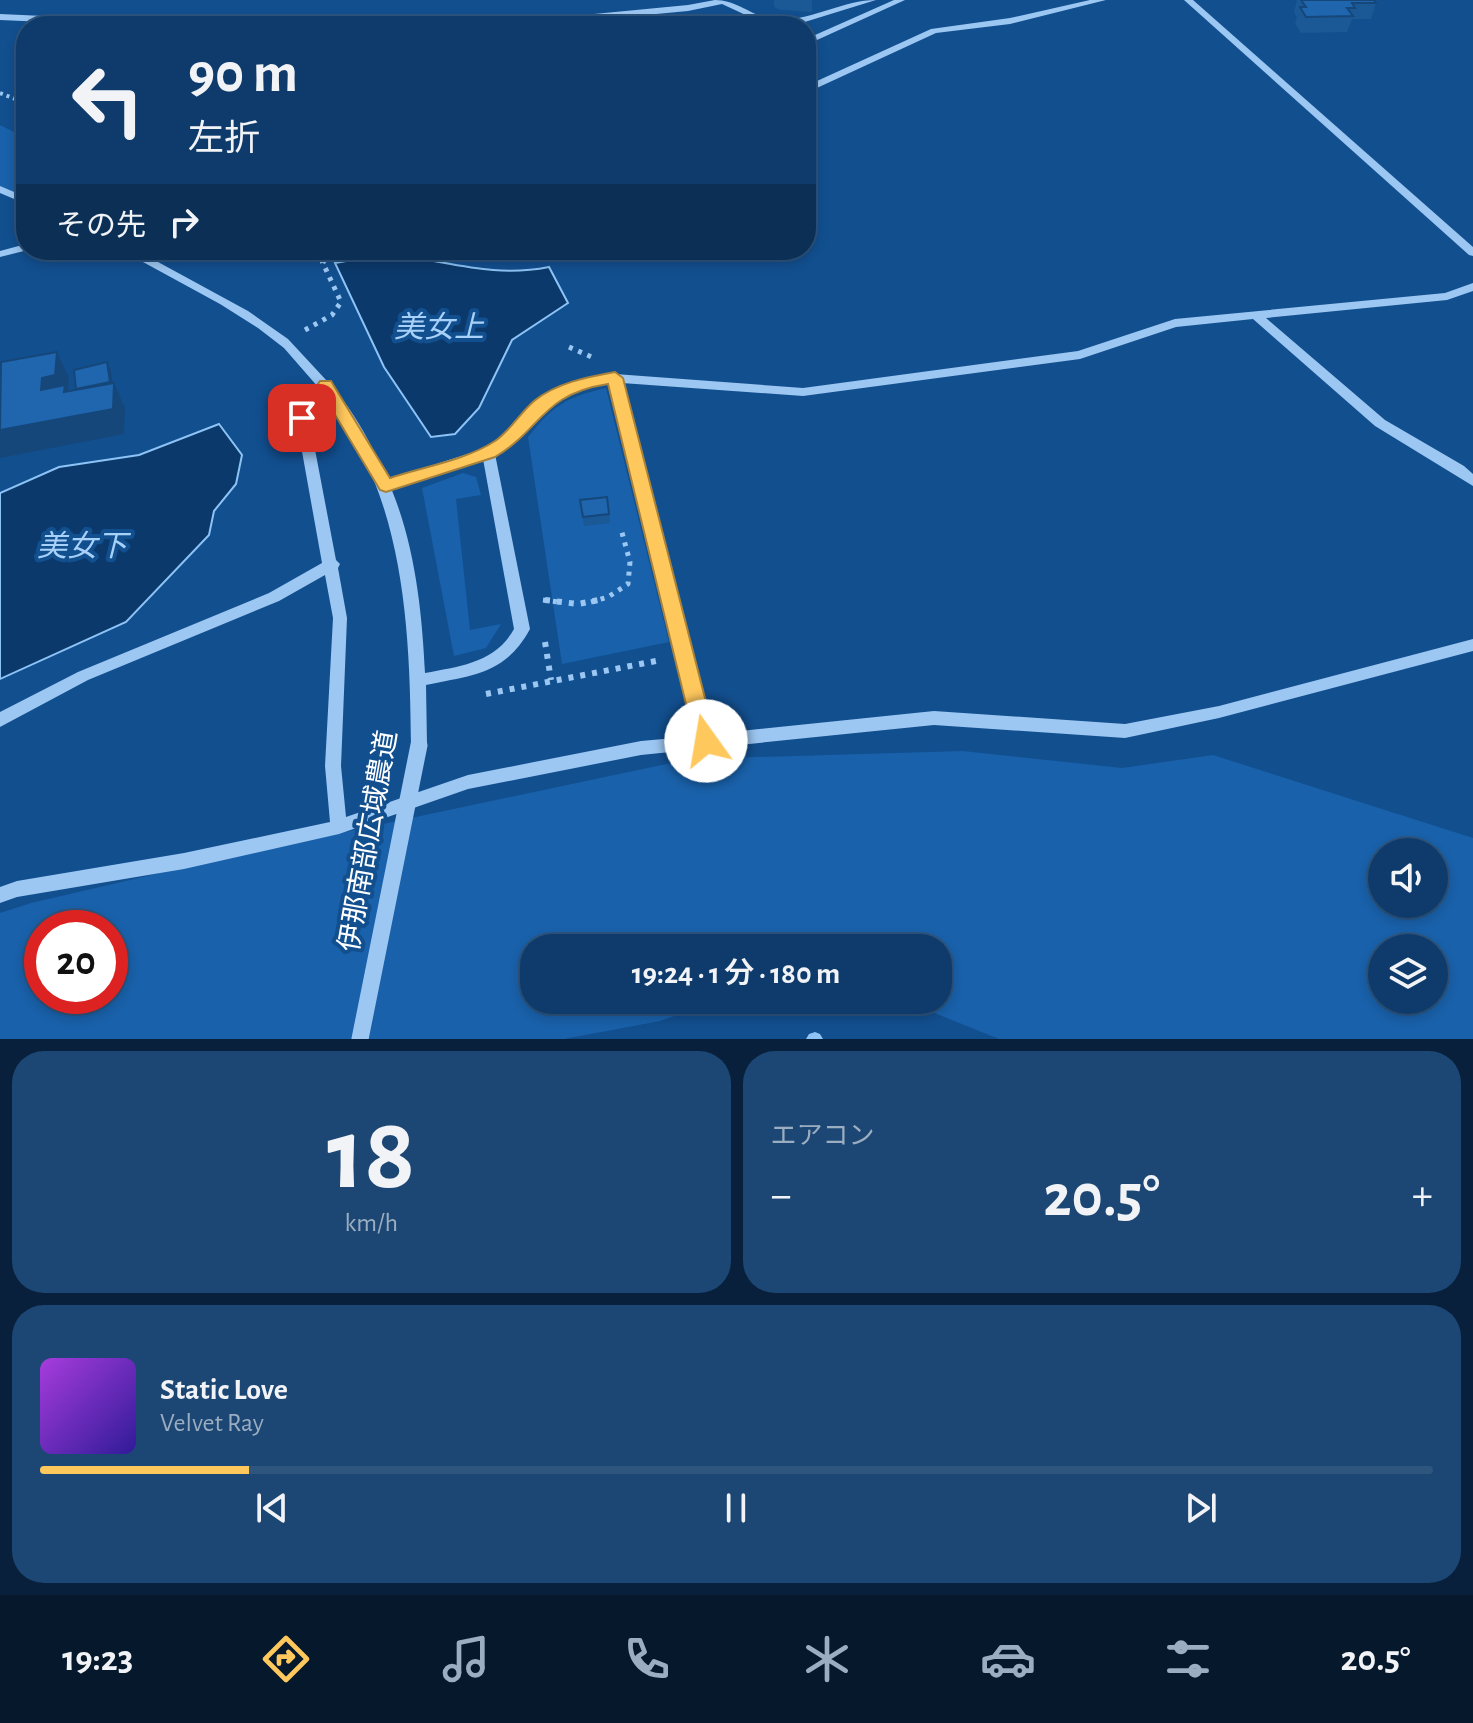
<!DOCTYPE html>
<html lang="ja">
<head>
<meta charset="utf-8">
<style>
	:root { --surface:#0e3b6b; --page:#1c4673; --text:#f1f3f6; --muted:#9badc1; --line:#2e557e; --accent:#ffc85d }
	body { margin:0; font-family:"Alegreya Sans","Noto Sans JP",sans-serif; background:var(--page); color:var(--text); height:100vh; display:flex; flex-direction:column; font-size:30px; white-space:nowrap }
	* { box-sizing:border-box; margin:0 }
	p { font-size:26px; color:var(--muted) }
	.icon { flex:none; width:44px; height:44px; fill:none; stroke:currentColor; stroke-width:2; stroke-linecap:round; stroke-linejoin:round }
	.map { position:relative; height:1039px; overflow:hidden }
	.drawer { display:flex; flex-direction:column; gap:12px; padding:12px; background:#08203b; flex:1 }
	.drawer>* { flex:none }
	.banner { position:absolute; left:16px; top:16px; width:800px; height:244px; border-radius:32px; box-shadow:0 4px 12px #0003,0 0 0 2px var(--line); background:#0e3b6b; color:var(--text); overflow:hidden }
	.tools { position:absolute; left:1368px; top:838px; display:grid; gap:16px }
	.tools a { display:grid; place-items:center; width:80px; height:80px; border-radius:50%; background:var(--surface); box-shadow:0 4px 12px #0003,0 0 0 2px var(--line); font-size:40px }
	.speed { position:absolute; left:24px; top:910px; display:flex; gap:16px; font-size:40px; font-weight:700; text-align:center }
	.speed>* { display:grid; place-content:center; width:104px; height:104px; border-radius:50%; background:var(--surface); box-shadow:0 4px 12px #0003,0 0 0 2px var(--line); line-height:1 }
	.speed .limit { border:12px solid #d22; background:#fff; color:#111 }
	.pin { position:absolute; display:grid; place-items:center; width:68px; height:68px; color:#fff; margin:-34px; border-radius:16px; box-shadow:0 4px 12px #0006 }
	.me { position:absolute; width:88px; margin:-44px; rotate:347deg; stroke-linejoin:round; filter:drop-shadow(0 0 6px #0008) }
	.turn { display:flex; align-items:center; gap:28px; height:168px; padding:0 40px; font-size:36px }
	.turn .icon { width:104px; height:104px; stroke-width:2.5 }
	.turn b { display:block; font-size:56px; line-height:68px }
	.then { display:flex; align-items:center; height:76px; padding:0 40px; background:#0003; gap:16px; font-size:30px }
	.big { font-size:60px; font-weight:600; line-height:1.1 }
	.drawer .card { flex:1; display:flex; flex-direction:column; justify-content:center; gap:12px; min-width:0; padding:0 28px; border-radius:32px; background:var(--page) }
	.drawer .dial { align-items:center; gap:0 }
	.dial b { font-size:104px; line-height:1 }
	.song { display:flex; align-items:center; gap:24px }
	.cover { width:96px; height:96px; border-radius:12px; background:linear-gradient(135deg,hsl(280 70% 55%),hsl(250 70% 35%)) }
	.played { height:8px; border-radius:4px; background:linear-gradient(90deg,var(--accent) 15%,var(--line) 15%) }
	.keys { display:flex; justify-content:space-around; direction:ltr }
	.heat { display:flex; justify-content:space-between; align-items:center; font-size:44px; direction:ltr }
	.drawer .tiles { flex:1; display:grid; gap:12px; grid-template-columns:1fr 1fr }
	.card:last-child { grid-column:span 2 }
	.trip { position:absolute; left:520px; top:934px; width:432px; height:80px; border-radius:32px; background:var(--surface); box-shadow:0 4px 12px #0003,0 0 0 2px var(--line); font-weight:600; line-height:80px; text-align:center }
	.tab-bar { display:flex; height:128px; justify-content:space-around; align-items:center; background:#06182b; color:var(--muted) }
	.tab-bar .icon { width:56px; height:56px }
	.tab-bar .current { color:var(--accent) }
	.tab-bar b { font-size:36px; color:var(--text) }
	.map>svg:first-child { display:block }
	.green { fill:#1961aa; fill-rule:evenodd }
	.water { fill:#0b396b; stroke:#8dc3f5; stroke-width:2 }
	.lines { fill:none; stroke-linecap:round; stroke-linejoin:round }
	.stream { fill:#8dc3f5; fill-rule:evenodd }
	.path-far2 { stroke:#9cc7f2; stroke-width:4; stroke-dasharray:3 4; stroke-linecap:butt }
	.path-far1 { stroke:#9cc7f2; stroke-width:5; stroke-dasharray:4 6; stroke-linecap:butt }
	.path { stroke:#9cc7f2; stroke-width:6; stroke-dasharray:5 7; stroke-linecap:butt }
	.minor { fill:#9cc7f2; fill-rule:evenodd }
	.minor-bridge { stroke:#9cc7f2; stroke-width:17 }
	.wall { fill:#1b5896 }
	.shaded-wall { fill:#16477a }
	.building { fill:#1f66af; stroke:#16477a; stroke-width:2 }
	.route { fill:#ffc85d; stroke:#a6823c; stroke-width:2 }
	.labels { text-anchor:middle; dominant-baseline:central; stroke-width:8; stroke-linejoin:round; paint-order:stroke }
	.street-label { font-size:28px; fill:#fff; stroke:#124f8f }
	.water-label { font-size:30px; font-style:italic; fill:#a8d1f9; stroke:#124f8f }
</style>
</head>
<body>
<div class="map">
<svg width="1473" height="1039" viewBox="0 0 1473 1039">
	<rect width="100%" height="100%" fill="#124f8f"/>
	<g class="green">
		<polygon points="0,125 26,138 26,192 0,193"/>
		<path d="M606,388L669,642L562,664L528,437C553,405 567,397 606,388Z"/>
		<polygon points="463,473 476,477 481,495 456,499 470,630 501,624 486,648 454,656 422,488"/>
		<path d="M963,751L1122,768L1213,755L1473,838V1039H999L902,1000H938V948H534V1000H719L660,1021L564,1039H0V913L31,903L246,853L690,759ZM1382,852H1434V904H1382ZM42,928H110V996H42ZM1382,948H1434V1000H1382Z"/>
	</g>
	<g class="water">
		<path d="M385,254C444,259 489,279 549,267L568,303L512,340L479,408L455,434L431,437L384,367L335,263Z"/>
		<polygon points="219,424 242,455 236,484 214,511 209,535 126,622 0,679 0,493 59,467 139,455"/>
	</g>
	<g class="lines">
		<polygon class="stream" points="815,1032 820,1034 823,1039 806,1039 809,1034"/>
		<g class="path-far2">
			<polyline points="0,93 26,103"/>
			<polyline points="323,263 334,250"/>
		</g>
		<g class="path-far1">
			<polyline points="305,330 332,315 341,302 322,261"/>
			<polyline points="569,347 594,358"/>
			<polyline points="543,600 558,602"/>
			<polyline points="591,602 608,597 628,584 630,562 621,529"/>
		</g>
		<g class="path">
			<polyline points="545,600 578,604 599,600"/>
			<polyline points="545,642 551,680"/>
			<polyline points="486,694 661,660"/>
		</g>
		<g class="minor">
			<path d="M715,0C738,0 752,17 773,19C809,23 841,0 876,0L795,25L765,24L722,4L688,11L528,26H494L499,23L688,5Z"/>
			<polygon points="894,0 905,0 806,45 806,39"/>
			<polygon points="1090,0 1106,0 1010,24 936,33 806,93 806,86 931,29 1010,18"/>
			<polygon points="1184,0 1193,0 1473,247 1473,256 1469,255"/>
			<polygon points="0,14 198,23 203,26 138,26 0,20"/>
			<polygon points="0,186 26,197 26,204 0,193"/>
			<polygon points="26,244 28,250 0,257 0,251"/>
			<path d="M121,250H136L248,311L288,339L327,381L330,382C333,391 342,399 348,407C364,430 376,454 387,480L483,449L504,434L534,403L552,392L581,381L615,374L803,388L1078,351L1175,319L1445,293L1473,283V291L1447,300L1266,318L1385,420L1464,466L1473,474V486L1375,426L1253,319L1176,327L1080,359L803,396L622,383L712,734L934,711L1125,724L1219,706L1473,639V651L1219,718L1125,738L934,725L641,755L468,789L339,834L184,869L17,897L0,903V887L17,881L184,853L330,822L325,766L333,618L325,575L279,601L88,680L0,727V712L78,672L269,593L322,563L296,418L318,387L284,348L258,328L220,304ZM610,383L697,736L641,741L468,775L346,817L341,766L347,618L338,568L340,564L336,560L309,418L325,396C404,493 410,625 411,745L413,750L419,752L425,750L427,745L426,685C472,675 505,675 530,629L495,454C513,443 525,426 541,411C560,394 585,387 610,383ZM483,459L514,629C495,663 460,666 425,673C422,611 415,546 391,488Z"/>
		</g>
		<polyline class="minor-bridge" points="360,1039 419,745"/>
	</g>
	<g class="wall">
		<polygon points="774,0 812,0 812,12 781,10 774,7"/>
		<polygon points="1297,0 1374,0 1376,3 1371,19 1352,19 1347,32 1301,33 1295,23 1297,18 1294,12"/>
		<polygon points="580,500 609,514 610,523 584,526"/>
	</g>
	<polygon class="shaded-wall" points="57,352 69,378 68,392 80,399 107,362 111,371 113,388 114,383 125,408 124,434 0,458 0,430 42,378"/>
	<g class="building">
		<polygon points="1301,0 1374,0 1376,3 1352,3 1355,8 1347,8 1353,16 1306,17 1300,7 1306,7"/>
		<polygon points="57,352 55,375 42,378 41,390 65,385 64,392 114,383 113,409 0,430 1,362"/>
		<polygon points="107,362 110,382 76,389 74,370"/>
		<polygon points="607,497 609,514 583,517 580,500"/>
	</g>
	<path class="route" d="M615,372L623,378L716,741L706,750L695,741L608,384C542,394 542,429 495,457L386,492L380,490L325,398L308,422L302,424L294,418L320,381H331L390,478C423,467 466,460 495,441C510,431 520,413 534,401C556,383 587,377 615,372Z"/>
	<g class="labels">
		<g class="street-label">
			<text transform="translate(369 841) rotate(-80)">伊那南部広域農道</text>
		</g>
		<g class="water-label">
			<text x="439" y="328">美女上</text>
			<text x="82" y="547">美女下</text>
		</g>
	</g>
</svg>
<div class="tools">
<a><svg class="icon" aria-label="sound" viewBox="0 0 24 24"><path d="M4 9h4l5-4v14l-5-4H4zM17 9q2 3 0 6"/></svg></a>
<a><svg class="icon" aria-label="layers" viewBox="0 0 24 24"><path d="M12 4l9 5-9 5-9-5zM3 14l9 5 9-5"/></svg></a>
</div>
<div class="speed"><div class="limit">20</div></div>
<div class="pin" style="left:302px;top:418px;background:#d93025"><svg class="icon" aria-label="arrive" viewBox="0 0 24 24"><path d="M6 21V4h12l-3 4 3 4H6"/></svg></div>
<svg class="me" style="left:706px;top:741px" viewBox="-20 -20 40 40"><circle r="19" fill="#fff"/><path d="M0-13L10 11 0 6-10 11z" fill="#ffc85d"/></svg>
<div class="trip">19:24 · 1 分 · 180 m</div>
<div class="banner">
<div class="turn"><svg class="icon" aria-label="left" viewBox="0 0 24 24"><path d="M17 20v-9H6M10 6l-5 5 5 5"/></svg><div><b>90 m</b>左折</div></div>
<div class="then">その先<svg class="icon" aria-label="right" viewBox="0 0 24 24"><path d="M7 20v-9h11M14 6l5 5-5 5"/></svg></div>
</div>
</div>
<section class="drawer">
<div class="tiles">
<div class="card dial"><b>18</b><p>km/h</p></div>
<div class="card"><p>エアコン</p>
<div class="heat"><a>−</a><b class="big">20.5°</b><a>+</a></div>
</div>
<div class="card">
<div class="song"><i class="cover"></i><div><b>Static Love</b><p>Velvet Ray</p></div></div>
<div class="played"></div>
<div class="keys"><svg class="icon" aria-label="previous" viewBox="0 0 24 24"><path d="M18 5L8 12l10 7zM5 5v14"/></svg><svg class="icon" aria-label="pause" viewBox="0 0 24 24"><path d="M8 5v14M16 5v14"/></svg><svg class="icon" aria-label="next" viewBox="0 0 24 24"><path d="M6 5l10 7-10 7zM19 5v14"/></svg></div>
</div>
</div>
</section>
<nav class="tab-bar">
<b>19:23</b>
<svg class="icon current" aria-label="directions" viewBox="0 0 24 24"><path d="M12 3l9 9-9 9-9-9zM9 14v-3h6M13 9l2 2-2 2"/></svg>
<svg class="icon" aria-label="music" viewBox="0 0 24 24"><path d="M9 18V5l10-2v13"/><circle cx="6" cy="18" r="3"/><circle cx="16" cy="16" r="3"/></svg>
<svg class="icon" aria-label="phone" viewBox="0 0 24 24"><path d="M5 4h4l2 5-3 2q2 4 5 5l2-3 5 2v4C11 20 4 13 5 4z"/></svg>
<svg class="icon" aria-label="climate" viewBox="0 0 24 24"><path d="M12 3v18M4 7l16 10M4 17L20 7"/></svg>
<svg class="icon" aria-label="car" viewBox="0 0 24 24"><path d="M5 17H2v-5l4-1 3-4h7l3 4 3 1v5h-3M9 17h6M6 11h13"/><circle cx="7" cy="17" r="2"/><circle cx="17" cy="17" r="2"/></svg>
<svg class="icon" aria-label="filters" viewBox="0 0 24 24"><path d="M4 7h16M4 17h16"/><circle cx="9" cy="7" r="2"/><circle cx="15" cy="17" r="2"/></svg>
<b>20.5°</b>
</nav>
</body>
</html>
